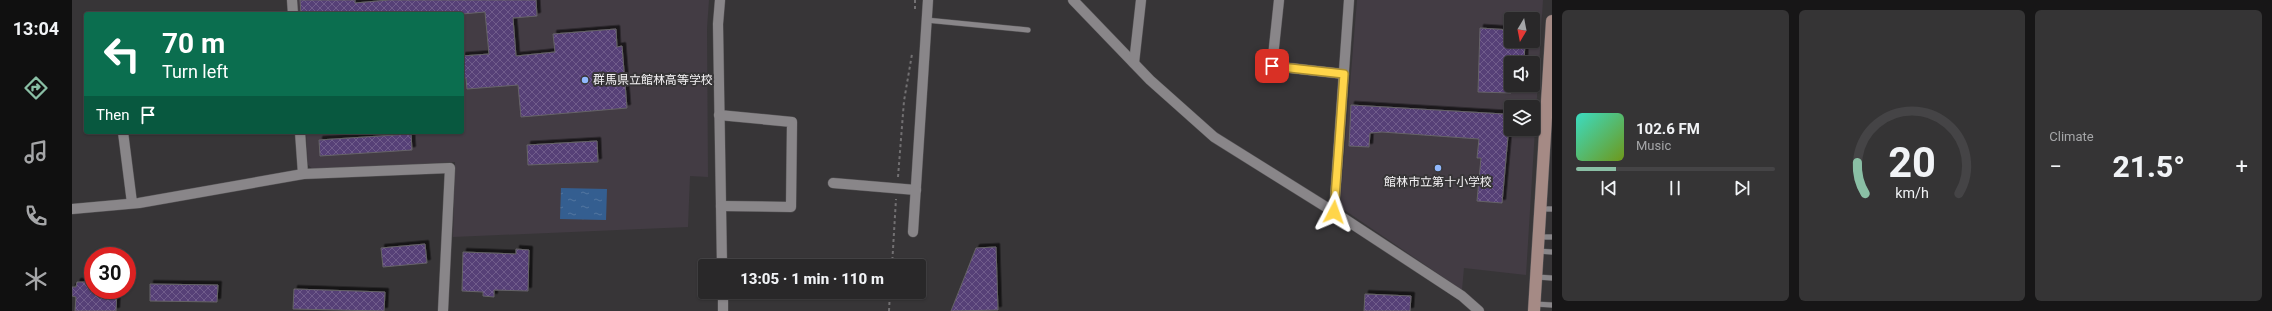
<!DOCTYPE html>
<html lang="en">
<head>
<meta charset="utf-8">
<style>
	:root { --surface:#292829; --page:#353435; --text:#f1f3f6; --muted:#a5a6a8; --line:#454446; --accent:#8abfa5 }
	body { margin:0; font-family:Roboto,"Noto Sans JP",sans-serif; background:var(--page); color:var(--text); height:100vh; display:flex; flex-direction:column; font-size:15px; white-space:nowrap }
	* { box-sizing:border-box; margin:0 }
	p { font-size:13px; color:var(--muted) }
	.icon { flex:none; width:22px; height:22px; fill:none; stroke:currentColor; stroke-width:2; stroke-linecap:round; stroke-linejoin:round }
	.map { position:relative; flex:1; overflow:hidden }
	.sheet { display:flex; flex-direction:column; gap:10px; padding:10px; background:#171617; width:720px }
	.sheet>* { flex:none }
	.top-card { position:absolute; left:12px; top:12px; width:380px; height:122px; border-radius:4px; box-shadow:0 1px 3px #0004,0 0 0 1px var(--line); background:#0b6e4f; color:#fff; overflow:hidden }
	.needle { width:26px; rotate:190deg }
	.controls { position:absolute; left:1432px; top:12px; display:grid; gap:8px }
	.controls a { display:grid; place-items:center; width:36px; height:36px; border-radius:4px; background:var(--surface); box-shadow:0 1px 3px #0004,0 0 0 1px var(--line); font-size:20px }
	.speed { position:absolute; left:12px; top:247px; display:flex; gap:8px; font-size:20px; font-weight:700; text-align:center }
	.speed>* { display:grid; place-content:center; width:52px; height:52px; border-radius:50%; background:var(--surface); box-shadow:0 1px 3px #0004,0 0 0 1px var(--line); line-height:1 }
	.speed .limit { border:6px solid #d22; background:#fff; color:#111 }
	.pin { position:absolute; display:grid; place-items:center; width:34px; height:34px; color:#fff; margin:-17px; border-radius:8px; box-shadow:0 2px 6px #0006 }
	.me { position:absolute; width:44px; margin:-22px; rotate:4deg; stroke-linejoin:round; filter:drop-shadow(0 0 3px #0008) }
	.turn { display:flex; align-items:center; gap:14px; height:84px; padding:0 12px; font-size:18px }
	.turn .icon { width:52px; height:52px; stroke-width:2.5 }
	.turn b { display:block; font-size:28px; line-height:34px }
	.then { display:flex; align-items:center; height:38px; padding:0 12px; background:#0003; gap:8px; font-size:15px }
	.big { font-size:30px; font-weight:800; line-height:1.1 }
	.sheet .tile { flex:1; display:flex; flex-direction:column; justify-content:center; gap:6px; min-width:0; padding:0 14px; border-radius:6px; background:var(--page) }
	.sheet .dial { align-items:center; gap:0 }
	.dial svg { height:104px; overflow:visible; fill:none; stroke:var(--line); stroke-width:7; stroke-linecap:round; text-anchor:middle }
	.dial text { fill:var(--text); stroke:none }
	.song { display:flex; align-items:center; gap:12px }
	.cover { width:48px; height:48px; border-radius:6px; background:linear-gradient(135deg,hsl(170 70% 55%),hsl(80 70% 35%)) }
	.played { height:4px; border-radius:2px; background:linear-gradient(90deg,var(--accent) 20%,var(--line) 20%) }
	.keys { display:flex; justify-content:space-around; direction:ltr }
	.heat { display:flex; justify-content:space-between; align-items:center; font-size:22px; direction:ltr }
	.sheet .tiles { flex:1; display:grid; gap:10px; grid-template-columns:repeat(3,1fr) }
	.trip { position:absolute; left:626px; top:259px; width:228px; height:40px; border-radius:4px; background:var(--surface); box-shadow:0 1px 3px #0004,0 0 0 1px var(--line); font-weight:800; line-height:40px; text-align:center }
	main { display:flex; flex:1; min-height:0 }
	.dock { display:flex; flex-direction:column; width:72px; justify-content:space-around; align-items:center; background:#101010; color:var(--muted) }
	.dock .icon { width:28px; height:28px }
	.dock .current { color:var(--accent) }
	.dock b { font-size:18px; color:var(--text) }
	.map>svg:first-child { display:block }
	.built { fill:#433c44; fill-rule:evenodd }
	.water { fill:url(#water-ripples) }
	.building { fill:url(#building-cross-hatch); stroke:#656367; filter:url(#shadow) }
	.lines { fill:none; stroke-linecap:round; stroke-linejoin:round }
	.lane-casing { stroke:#565456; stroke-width:6 }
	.street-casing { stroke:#565456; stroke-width:11 }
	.secondary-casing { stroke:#565456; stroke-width:13 }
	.path { stroke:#727072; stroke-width:2; stroke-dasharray:3 3; stroke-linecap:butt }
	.lane { stroke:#898689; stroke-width:5 }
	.street { stroke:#898689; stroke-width:10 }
	.secondary { stroke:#a58a85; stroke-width:12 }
	.route-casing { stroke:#a68a30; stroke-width:10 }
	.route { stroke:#ffd54a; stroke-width:7 }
	.poi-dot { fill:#91b8fd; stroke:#373537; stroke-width:1.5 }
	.labels { text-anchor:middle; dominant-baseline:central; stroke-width:4; stroke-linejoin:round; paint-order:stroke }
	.poi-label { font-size:12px; fill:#f4f2f4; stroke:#373537; text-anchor:start }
</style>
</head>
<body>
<main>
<nav class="dock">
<b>13:04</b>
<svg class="icon current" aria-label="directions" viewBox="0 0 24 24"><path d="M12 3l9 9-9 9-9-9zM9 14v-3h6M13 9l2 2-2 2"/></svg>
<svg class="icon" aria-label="music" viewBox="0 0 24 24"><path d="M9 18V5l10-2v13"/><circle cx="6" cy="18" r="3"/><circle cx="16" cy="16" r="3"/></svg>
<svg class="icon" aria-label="phone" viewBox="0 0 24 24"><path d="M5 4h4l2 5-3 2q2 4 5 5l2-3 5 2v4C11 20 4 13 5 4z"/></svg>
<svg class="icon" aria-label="climate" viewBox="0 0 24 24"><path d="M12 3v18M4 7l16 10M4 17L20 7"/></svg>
</nav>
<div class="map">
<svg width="1480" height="311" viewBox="0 0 1480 311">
	<defs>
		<pattern id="water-ripples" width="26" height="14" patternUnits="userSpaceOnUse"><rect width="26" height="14" fill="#345e90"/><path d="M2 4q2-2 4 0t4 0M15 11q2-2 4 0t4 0" fill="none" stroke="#5276a0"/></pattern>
		<pattern id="building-cross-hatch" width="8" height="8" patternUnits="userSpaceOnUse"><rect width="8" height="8" fill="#573f77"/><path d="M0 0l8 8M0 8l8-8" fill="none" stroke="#705b8b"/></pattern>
		<filter id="shadow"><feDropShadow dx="3.5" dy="-3.5" stdDeviation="0" flood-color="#0009"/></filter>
	</defs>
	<rect width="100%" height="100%" fill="#373537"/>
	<g class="built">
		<polygon points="224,0 637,0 635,28 636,177 618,176 616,227 381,237 383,162 242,170 236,165 234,132 390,132 390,14 225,14"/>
		<path d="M1285,0H1471L1454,275L1392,268L1390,290L1268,207ZM1439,19H1461V41H1439ZM1439,63H1461V85H1439ZM1439,107H1461V129H1439Z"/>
	</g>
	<polygon class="water" points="489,188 535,189 534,220 488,219"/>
	<g class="building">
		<polygon points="228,0 283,0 283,3 317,0 464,0 465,16 441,18 444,56 483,52 481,34 544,29 545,47 550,46 555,108 449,117 446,85 395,89 394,78 390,78 390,56 417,54 413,12 390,14 229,14"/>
		<polygon points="1408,28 1439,30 1439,41 1453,41 1452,63 1439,63 1439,93 1406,92"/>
		<polygon points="1279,105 1432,114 1431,117 1439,118 1439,136 1436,136 1430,203 1405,201 1409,158 1405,158 1407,139 1310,132 1298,133 1297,147 1277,146"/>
		<polygon points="339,134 340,150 248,156 247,140"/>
		<polygon points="525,141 526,162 456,165 455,145"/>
		<polygon points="353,244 355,263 311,267 309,248"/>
		<polygon points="924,247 926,310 879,311 904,248"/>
		<polygon points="444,249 457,250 456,291 422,290 422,297 411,296 411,292 390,291 391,252 444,254"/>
		<polygon points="5,282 21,282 21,290 45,290 44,311 3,311 4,297 0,296 0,287 4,287"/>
		<polygon points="78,284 146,285 145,302 78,301"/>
		<polygon points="222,289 313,292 312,311 221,309"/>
		<polygon points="1293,294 1339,296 1338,311 1292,311"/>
	</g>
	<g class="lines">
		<defs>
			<g id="lane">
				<polyline points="854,20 956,30"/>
				<polyline points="1469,209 1480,209"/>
				<polyline points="1467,237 1480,237"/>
				<polyline points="1466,251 1480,252"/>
				<polyline points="1465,277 1480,278"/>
				<polyline points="1463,304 1480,305"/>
			</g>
			<g id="street">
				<polyline points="220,0 221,14"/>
				<polyline points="648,0 646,24 650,266"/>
				<polyline points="1001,0 1078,80 1142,137 1262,212 1390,296 1407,311"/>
				<polyline points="1207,0 1200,66 1272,74"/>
				<polyline points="1062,63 1069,0"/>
				<polyline points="647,115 720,122 719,207 649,206"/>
				<polyline points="51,132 60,203"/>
				<polyline points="228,132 231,174"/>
				<polyline points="761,183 844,190"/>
				<polyline points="0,209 67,203 231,174 378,168 371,311"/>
				<polyline points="1262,212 1277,0"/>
				<polyline points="841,232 856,0"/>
				<polyline points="651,292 651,311"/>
			</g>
			<polyline id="secondary" points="1462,311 1480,21"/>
		</defs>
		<use href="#lane" class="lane-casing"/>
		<use href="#street" class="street-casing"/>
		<use href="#secondary" class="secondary-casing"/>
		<g class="path">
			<polyline points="843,0 843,11"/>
			<polyline points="826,177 832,101 840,54"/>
			<polyline points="820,266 824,199"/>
			<polyline points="817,311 818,292"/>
		</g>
		<use href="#lane" class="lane"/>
		<use href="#street" class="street"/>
		<use href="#secondary" class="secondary"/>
	</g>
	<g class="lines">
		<defs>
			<polyline id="route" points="1200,66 1272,74 1262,212"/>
		</defs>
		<use href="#route" class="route-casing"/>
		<use href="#route" class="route"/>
	</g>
	<g class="poi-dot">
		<circle cx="513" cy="80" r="4"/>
		<circle cx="1366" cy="168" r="4"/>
	</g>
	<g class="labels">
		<g class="poi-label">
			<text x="521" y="80">群馬県立館林高等学校</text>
			<text x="1366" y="182" text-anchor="middle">館林市立第十小学校</text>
		</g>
	</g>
</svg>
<div class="controls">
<a><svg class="needle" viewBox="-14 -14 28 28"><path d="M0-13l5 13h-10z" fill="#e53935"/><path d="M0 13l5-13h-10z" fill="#a5a6a8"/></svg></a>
<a><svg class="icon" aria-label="sound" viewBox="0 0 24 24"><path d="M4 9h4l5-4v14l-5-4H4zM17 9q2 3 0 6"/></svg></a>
<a><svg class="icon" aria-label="layers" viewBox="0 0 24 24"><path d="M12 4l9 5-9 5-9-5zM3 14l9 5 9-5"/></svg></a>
</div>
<div class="speed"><div class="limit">30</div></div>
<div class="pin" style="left:1200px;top:66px;background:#d93025"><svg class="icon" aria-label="arrive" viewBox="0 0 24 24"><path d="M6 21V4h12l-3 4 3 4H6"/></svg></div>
<svg class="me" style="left:1262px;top:212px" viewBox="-20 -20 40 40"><path d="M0-17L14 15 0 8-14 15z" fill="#ffd54a" stroke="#fff" stroke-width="4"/></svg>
<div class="trip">13:05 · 1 min · 110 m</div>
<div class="top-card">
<div class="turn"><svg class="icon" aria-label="left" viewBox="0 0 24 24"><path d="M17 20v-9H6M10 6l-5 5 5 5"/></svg><div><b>70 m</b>Turn left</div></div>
<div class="then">Then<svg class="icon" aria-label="arrive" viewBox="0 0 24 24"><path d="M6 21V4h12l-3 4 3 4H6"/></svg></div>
</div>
</div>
<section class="sheet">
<div class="tiles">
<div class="tile">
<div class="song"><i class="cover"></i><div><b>102.6 FM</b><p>Music</p></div></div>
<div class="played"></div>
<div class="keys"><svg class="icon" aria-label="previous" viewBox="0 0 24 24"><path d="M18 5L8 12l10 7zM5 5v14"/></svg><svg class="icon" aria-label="pause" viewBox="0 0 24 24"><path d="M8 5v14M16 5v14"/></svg><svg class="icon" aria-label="next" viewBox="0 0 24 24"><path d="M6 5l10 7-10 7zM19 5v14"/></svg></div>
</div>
<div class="tile dial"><svg viewBox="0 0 100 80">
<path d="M14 69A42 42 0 1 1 86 69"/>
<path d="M14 69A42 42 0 0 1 8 45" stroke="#8abfa5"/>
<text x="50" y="56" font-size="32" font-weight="700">20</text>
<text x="50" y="72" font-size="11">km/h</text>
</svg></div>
<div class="tile"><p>Climate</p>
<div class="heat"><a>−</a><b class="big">21.5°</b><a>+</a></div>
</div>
</div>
</section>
</main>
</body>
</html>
